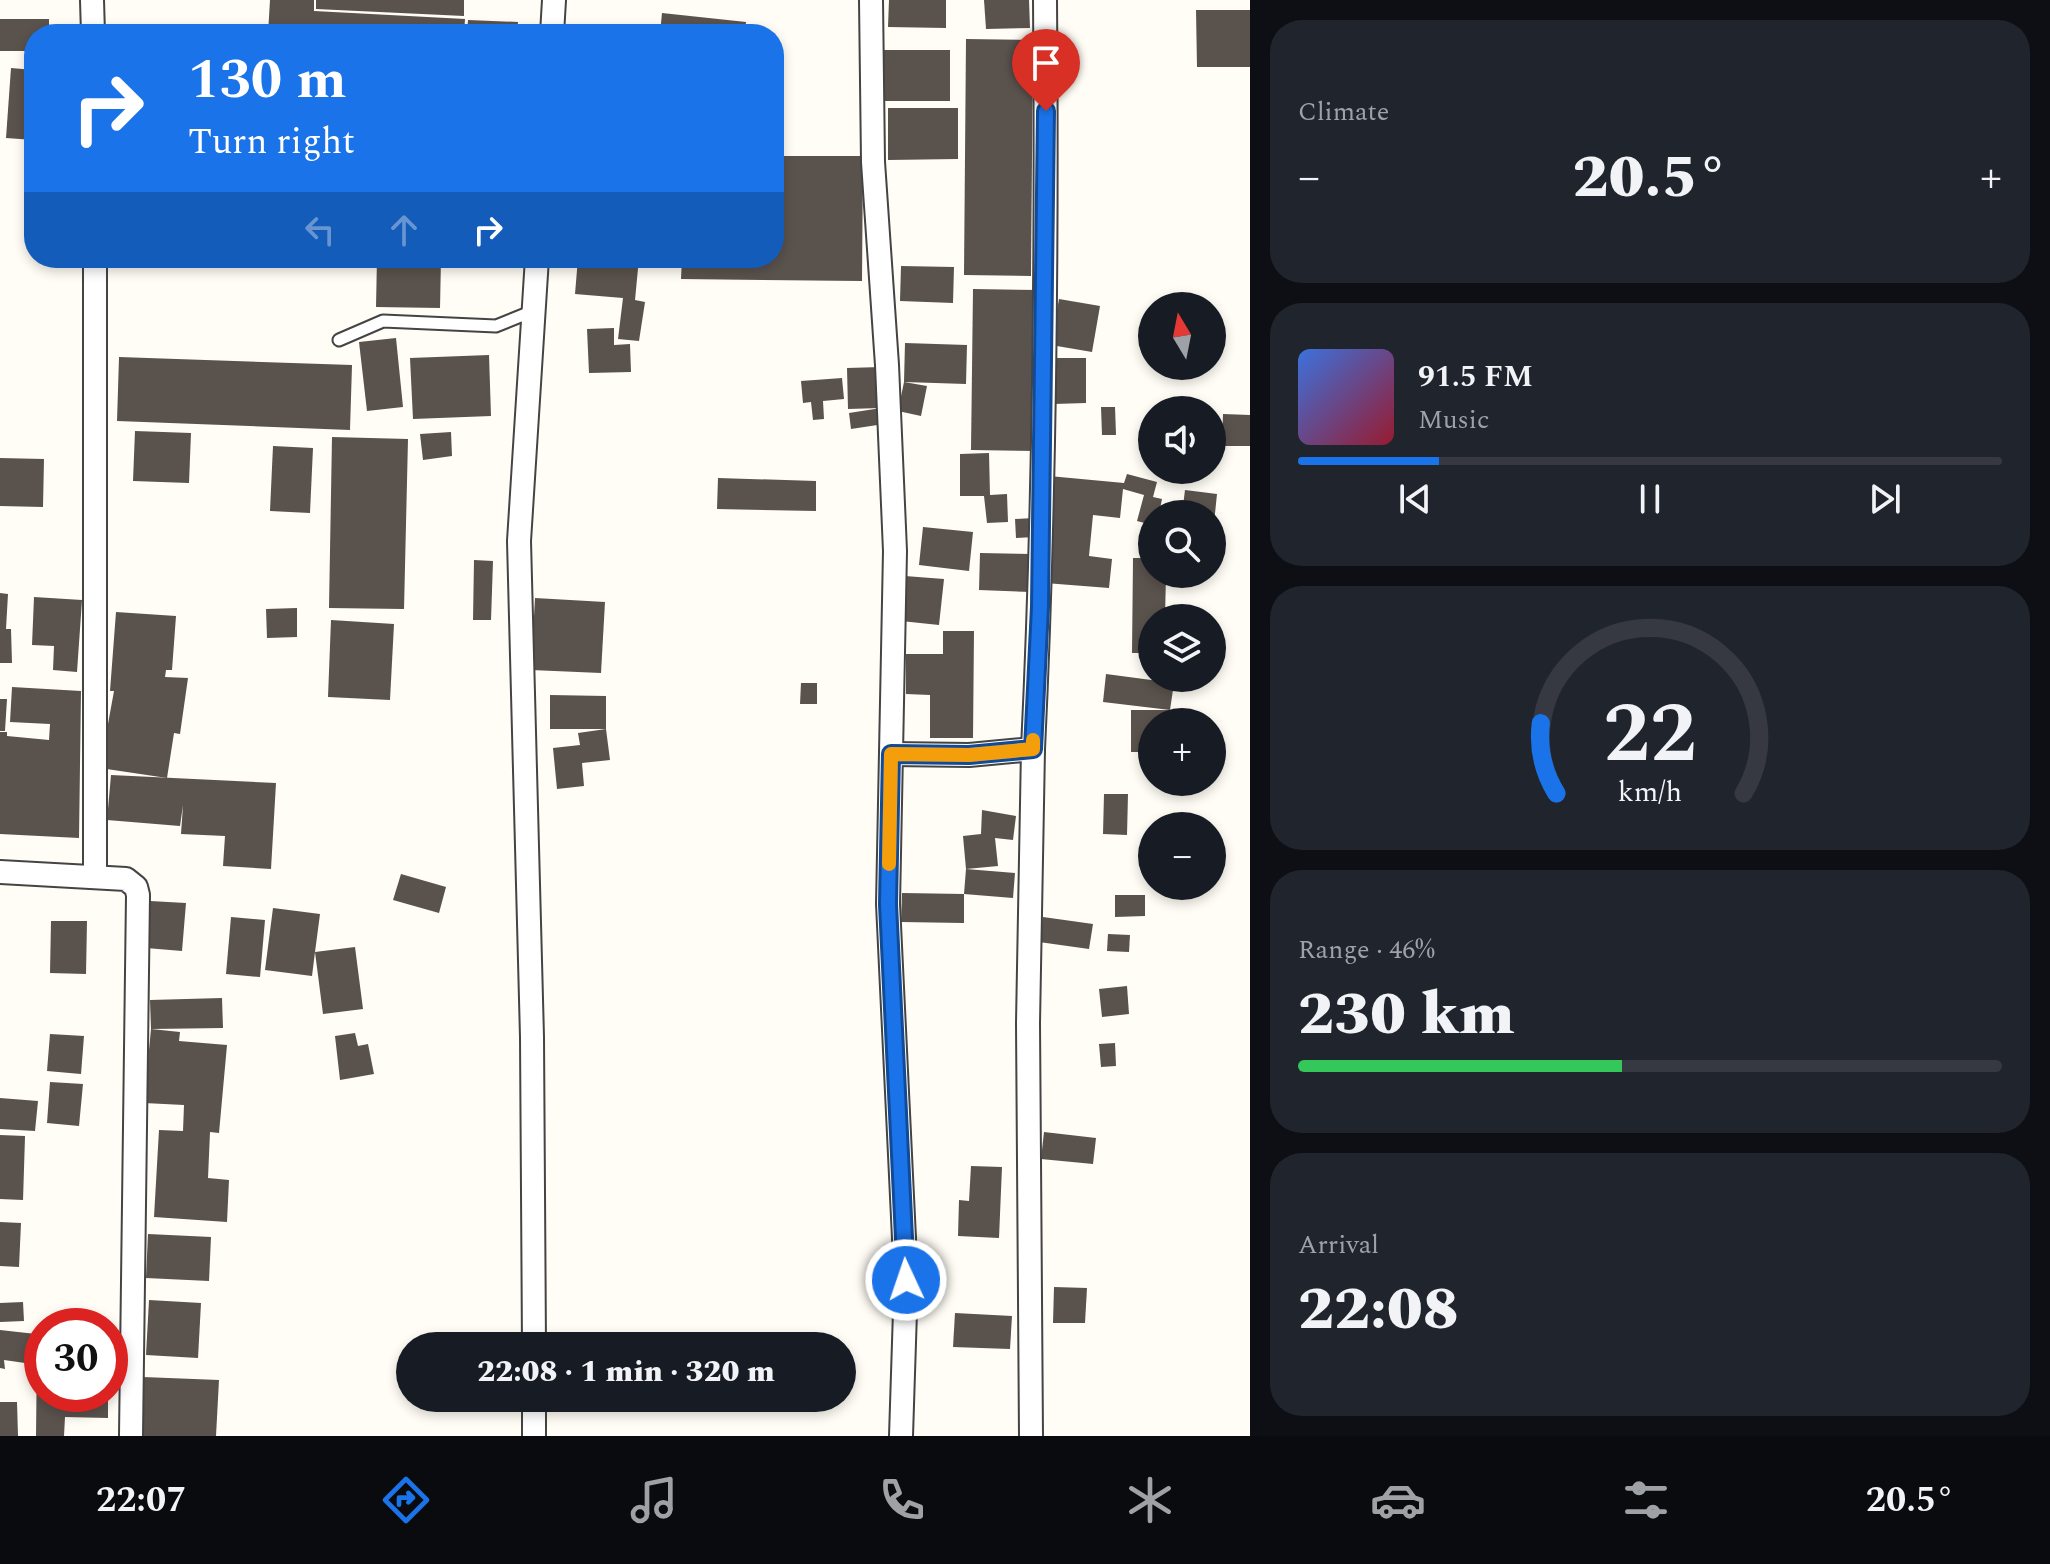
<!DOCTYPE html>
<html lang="en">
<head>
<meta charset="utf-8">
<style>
	:root { --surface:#171b24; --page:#20242c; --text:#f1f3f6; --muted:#9ea1a6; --line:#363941; --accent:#1a73e8 }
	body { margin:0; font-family:Spectral,serif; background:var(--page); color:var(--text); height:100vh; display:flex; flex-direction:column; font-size:30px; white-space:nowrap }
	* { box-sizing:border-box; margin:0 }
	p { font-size:26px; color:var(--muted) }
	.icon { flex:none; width:44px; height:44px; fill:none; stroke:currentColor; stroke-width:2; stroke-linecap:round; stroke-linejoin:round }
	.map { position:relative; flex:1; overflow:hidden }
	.drawer { display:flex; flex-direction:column; gap:20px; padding:20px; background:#0d0f14; width:800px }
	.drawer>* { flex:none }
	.banner { position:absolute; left:24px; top:24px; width:760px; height:244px; border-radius:32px; box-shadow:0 4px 12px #0003; background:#1a73e8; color:#fff; overflow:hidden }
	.needle { width:52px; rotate:350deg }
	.buttons { position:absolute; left:1138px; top:292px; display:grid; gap:16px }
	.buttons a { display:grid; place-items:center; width:88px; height:88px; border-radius:50%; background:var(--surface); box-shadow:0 4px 12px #0003; font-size:40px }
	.speed { position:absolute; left:24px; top:1308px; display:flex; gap:16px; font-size:40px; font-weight:700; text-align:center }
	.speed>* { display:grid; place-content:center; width:104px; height:104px; border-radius:50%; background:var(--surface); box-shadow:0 4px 12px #0003; line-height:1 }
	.speed .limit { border:12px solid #d22; background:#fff; color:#111 }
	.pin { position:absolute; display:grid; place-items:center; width:68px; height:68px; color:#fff; margin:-82px -34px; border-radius:50% 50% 50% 0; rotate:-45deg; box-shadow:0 0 8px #0007 }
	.pin .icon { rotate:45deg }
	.me { position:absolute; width:88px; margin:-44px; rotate:357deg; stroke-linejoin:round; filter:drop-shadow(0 0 6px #0008) }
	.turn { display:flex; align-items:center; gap:28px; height:168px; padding:0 32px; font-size:36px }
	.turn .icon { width:104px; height:104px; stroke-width:2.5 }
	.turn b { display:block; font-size:56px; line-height:68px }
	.lanes { display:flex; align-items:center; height:76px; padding:0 32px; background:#0003; justify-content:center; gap:40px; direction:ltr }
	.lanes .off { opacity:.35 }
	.big { font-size:60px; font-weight:800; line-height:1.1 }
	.drawer .widget { flex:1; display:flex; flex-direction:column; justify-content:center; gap:12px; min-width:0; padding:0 28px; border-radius:32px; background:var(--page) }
	.drawer .dial { align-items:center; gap:0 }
	.dial svg { height:208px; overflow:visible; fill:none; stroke:var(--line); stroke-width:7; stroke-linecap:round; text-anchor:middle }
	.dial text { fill:var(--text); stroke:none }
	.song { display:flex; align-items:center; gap:24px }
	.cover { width:96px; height:96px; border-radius:12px; background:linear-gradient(135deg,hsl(220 70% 55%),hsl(350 70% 35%)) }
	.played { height:8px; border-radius:4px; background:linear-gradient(90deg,var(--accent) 20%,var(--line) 20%) }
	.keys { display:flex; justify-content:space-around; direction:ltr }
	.heat { display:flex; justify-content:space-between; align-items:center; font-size:44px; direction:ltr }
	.charge { height:12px; border-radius:6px; background:linear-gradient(90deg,#34c759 46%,var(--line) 0) }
	.trip { position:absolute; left:396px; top:1332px; width:460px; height:80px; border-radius:40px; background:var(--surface); box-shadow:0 4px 12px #0003; font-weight:800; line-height:80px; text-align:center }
	.dock { display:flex; height:128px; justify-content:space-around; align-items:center; background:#090b0e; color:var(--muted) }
	.dock .icon { width:56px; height:56px }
	.dock .current { color:var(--accent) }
	.dock b { font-size:36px; color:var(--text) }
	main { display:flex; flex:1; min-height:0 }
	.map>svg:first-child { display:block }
	.building { fill:#5a524d }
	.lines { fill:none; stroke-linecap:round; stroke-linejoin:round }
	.lane-casing { stroke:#444; stroke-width:15 }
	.street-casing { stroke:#444; stroke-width:26 }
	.lane { stroke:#fff; stroke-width:11 }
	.street { stroke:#fff; stroke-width:22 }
	.route-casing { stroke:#114b97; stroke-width:20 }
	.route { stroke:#1a73e8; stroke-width:14 }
	.slow { stroke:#f59e0b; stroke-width:14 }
</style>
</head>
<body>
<main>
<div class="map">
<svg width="1250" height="1436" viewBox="0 0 1250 1436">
	<rect width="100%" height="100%" fill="#fffdf5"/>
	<g class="building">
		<polygon points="270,0 314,0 314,11 465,19 464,34 268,34"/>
		<polygon points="316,0 464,0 464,16 316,9"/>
		<polygon points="889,0 946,0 946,28 888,27"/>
		<polygon points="984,0 1029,0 1030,28 986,29"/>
		<polygon points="1196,10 1250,10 1250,67 1197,67"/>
		<polygon points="662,13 746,22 745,34 660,34"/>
		<polygon points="0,19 49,19 49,34 34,34 34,51 0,51"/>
		<polygon points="468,20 518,22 517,34 467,34"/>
		<polygon points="966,39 1033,40 1031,276 964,275"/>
		<rect x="880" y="50" width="70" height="51"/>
		<polygon points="11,68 34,70 34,140 6,138"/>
		<polygon points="888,108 958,108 958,159 888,160"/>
		<polygon points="774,156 863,156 862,281 681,279 682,258 774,258"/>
		<polygon points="377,258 441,258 440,308 376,307"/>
		<polygon points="578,258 639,258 635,300 645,302 639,341 618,339 623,298 575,294"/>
		<polygon points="901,266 954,267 953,303 900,301"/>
		<polygon points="973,289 1041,290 1039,451 971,450"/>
		<polygon points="1059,299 1100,306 1092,352 1051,345"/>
		<polygon points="614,328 614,345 630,344 631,372 589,373 587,329"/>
		<polygon points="396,338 403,407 367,411 359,342"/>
		<polygon points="905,343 967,345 966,384 904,382 927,386 921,416 898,411 904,382"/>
		<polygon points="489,355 491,416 413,419 410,358"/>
		<polygon points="119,357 352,365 350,430 117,421"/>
		<polygon points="1054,358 1086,358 1086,403 1054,404"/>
		<polygon points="881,367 884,424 851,429 849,413 881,408 848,409 847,368"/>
		<polygon points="842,378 844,399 823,401 824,419 813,420 811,402 803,403 801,381"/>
		<polygon points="1101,407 1115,407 1116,435 1102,435"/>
		<polygon points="1223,414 1250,415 1250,446 1222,446"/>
		<polygon points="135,431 191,433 189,483 133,481"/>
		<polygon points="451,432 452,456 423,460 420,434"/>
		<polygon points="332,437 408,439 404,609 329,608"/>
		<polygon points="273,446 313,448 310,513 270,511"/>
		<polygon points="989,453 990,495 1007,494 1008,522 987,523 984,496 960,496 960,454"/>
		<polygon points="0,458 44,459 43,507 0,506"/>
		<polygon points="1127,474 1157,482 1153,497 1162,499 1159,514 1152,514 1152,525 1137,521 1144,495 1123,489 1120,518 1093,515 1089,556 1112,559 1109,588 1045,583 1049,476 1124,483"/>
		<polygon points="718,478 816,481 816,511 717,509"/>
		<polygon points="1185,490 1217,494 1214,523 1212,514 1182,514"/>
		<polygon points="1034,518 1035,537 1016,538 1015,519"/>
		<polygon points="923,527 973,532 969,571 919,565"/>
		<polygon points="980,553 1032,554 1031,592 979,590"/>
		<polygon points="1133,558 1152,558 1152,574 1166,574 1165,618 1152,618 1152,653 1132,653"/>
		<polygon points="474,560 493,561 491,620 473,620"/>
		<polygon points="905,576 944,579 939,625 901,621"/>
		<polygon points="0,593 8,594 6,629 11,629 12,663 0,663"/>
		<polygon points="34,597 82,600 77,672 53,670 54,646 32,645"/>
		<polygon points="535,598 605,602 601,673 531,670"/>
		<polygon points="297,608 297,637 267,638 266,609"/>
		<polygon points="116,612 176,616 172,670 166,670 165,677 188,678 180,734 174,733 167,778 100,768 114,691 110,691"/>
		<polygon points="331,620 394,624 390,700 328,697"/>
		<polygon points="943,631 974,631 973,738 930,738 930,695 906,694 906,654 943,654"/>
		<polygon points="1106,674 1174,683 1170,710 1103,702"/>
		<polygon points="801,683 817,683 817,704 800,704"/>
		<polygon points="12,687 81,691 79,838 0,834 0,732 7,732 7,736 49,740 50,724 10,722"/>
		<polygon points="550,695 606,696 606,729 550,729"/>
		<polygon points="0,699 7,699 5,731 0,731"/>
		<polygon points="1131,710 1173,710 1174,722 1152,722 1152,752 1131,752"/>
		<polygon points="606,729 610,760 582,763 584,786 557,789 553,748 580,745 578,733"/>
		<polygon points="111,775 276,783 271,869 223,866 225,836 181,834 183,805 180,826 107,820"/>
		<polygon points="1104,794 1128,794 1127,835 1103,834"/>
		<polygon points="982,810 1016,816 1013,840 995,838 998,866 966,869 1015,873 1013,898 964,894 966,869 963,836 981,834"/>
		<polygon points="401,874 446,887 439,913 393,900"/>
		<polygon points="902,893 964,894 964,923 901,922"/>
		<polygon points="1115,895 1145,895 1145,916 1115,917"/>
		<polygon points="150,901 186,903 182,951 146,948"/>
		<polygon points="273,908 320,914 315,952 355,947 363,1009 323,1014 315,952 312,976 265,970"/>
		<polygon points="231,917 265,920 260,977 226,974"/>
		<polygon points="1043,917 1093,924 1089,949 1039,942"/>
		<polygon points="51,921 87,921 86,974 50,973"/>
		<polygon points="1108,934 1130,935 1129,952 1107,951"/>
		<polygon points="1127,986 1129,1014 1102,1017 1099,989"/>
		<polygon points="222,998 223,1028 151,1029 150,1000"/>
		<polygon points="151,1029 180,1032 179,1041 227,1045 219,1133 210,1132 208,1178 229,1180 227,1222 154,1217 159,1130 183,1131 184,1105 144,1103"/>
		<polygon points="355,1033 358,1046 368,1044 374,1074 340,1080 335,1036"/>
		<polygon points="50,1034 84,1036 81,1074 47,1071"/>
		<polygon points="1115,1043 1116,1066 1101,1067 1099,1044"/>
		<polygon points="50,1082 83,1084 79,1126 47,1123"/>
		<polygon points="0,1098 38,1101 35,1131 0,1129"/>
		<polygon points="1044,1132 1096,1138 1093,1164 1041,1159"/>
		<polygon points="0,1135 25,1136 23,1200 0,1199"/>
		<polygon points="971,1166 1002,1167 999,1238 958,1236 959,1200 969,1201"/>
		<polygon points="0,1222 21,1223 19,1267 0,1266"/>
		<polygon points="148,1234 211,1237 209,1281 146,1278"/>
		<polygon points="1054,1287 1087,1288 1085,1323 1053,1323"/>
		<polygon points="149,1300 201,1303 198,1358 146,1355"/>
		<polygon points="23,1302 24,1321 0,1322 0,1303"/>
		<polygon points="955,1313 1012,1316 1010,1349 953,1347"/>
		<polygon points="0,1330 36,1334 32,1364 4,1360 5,1369 0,1368"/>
		<polygon points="37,1351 42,1351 42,1394 108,1394 108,1418 65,1417 64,1436 36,1436"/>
		<polygon points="143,1377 219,1380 216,1436 140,1436"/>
		<polygon points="0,1402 17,1402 18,1436 0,1436"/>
	</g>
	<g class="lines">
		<defs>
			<polyline id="lane" points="339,340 383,321 496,326 533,311"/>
			<g id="street">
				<polyline points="92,0 93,34"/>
				<polyline points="871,0 873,162 887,365 895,551 888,904 906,1280 901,1436"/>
				<polyline points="552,34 554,0"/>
				<polyline points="95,258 95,875"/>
				<path d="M1033,749C1045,500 1047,250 1045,0"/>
				<polyline points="891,754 969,755 1033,749 1028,1023 1031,1436"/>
				<polyline points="0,872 126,879 136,887 138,895 131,1436"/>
				<polyline points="534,1346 532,1037 519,541 537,258"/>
				<polyline points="534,1398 534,1436"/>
			</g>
		</defs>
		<use href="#lane" class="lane-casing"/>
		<use href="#street" class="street-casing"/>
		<use href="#lane" class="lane"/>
		<use href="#street" class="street"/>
	</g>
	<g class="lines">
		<defs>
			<polyline id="route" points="906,1280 888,904 891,754 969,755 1033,749 1040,607 1046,111"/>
		</defs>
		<use href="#route" class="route-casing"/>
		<use href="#route" class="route"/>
		<polyline class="slow" points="889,864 891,754 969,755 1033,749 1033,740"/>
	</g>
</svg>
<div class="buttons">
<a><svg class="needle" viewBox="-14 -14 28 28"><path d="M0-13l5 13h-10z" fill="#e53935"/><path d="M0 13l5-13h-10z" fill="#9ea1a6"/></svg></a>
<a><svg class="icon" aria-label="sound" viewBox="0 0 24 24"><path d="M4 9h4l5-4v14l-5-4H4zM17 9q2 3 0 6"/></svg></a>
<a><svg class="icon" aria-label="search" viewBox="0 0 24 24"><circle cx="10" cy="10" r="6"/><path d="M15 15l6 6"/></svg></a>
<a><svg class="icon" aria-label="layers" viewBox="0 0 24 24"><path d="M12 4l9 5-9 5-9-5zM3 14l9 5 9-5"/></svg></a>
<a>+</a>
<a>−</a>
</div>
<div class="speed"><div class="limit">30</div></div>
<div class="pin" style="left:1046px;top:111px;background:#d93025"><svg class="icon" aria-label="arrive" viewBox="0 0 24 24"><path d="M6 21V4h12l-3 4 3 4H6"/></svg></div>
<svg class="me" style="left:906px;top:1280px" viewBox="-20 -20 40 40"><circle r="17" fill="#1a73e8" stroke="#fff" stroke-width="3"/><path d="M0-11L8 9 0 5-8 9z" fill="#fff"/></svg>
<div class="trip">22:08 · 1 min · 320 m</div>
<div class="banner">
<div class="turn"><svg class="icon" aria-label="right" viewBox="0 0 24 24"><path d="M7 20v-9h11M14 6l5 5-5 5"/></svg><div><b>130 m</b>Turn right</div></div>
<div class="lanes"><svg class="icon off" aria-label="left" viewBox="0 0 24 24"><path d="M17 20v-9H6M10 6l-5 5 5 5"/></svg><svg class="icon off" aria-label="ahead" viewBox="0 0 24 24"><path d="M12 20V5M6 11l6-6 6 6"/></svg><svg class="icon" aria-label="right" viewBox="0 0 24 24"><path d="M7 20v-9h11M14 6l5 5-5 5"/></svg></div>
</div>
</div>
<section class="drawer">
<div class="widget"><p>Climate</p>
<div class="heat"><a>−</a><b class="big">20.5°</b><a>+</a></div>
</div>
<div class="widget">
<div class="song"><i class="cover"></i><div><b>91.5 FM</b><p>Music</p></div></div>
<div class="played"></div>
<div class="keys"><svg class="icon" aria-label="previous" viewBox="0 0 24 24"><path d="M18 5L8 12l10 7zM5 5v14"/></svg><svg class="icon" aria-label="pause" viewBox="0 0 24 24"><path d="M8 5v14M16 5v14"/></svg><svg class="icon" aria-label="next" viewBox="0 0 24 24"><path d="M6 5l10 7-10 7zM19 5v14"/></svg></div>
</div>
<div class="widget dial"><svg viewBox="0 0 100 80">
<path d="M14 69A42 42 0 1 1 86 69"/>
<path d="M14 69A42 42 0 0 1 8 42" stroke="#1a73e8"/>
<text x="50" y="56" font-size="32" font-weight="700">22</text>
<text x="50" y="72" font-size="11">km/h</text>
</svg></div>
<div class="widget"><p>Range · 46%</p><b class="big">230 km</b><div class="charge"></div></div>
<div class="widget"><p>Arrival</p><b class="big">22:08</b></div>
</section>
</main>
<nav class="dock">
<b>22:07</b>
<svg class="icon current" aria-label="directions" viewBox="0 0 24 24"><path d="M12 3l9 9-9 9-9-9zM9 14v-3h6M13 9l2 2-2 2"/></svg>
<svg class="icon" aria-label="music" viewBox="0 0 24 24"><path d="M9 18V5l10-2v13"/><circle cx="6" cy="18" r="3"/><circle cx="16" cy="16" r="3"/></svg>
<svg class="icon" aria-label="phone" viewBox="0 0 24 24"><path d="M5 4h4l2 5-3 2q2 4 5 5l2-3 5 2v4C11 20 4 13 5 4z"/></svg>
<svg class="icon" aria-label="climate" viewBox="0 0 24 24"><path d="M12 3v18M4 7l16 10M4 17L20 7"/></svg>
<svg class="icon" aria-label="car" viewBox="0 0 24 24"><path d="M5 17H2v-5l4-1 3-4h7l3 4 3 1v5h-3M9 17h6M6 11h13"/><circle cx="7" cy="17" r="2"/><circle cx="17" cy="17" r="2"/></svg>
<svg class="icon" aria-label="filters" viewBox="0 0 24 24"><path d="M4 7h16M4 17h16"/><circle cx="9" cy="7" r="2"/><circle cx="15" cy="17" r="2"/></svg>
<b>20.5°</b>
</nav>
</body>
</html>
